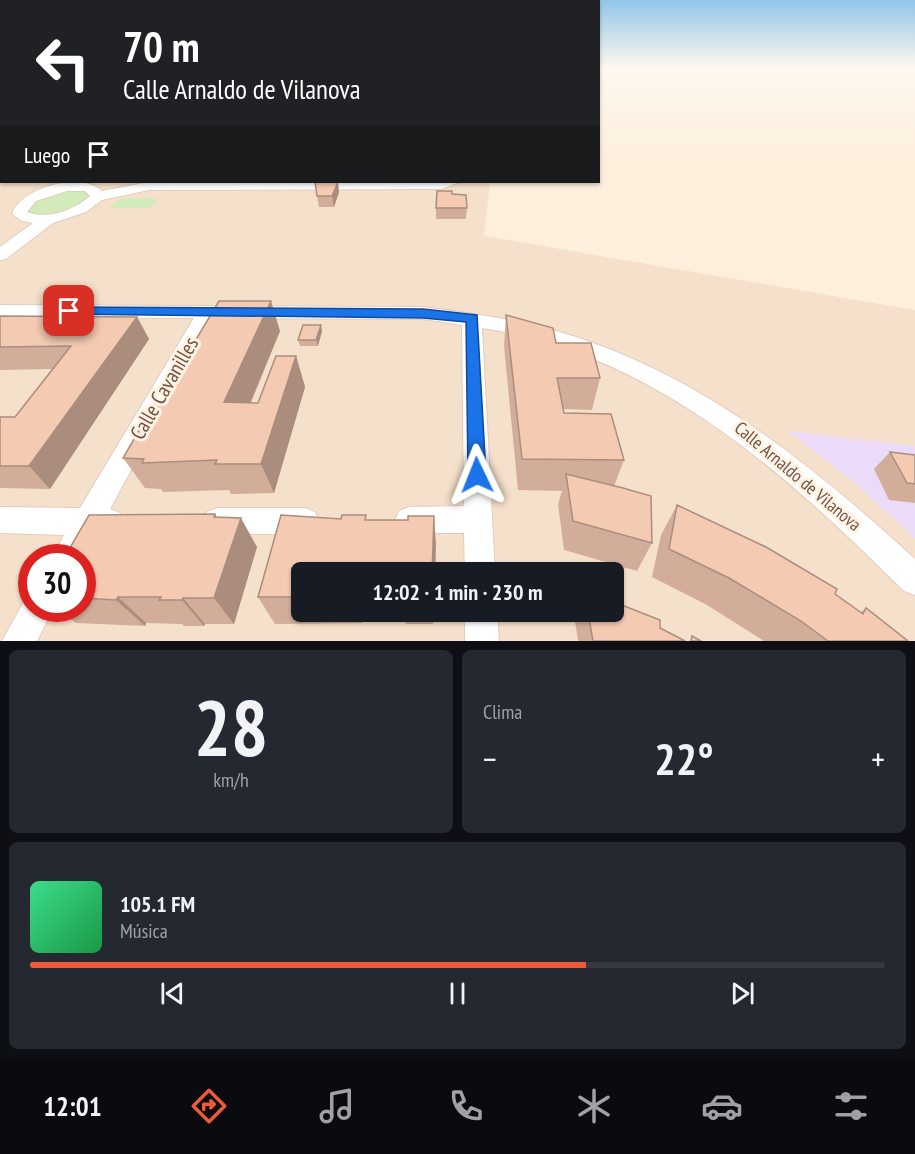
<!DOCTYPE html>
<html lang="es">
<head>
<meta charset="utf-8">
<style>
	:root { --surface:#171b24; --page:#242831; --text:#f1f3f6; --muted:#9ea1a6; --line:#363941; --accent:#ef593a }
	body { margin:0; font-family:"PT Sans Narrow",sans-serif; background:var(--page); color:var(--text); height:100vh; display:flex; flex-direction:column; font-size:22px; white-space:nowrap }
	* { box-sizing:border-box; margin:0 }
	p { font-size:20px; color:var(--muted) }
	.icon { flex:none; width:33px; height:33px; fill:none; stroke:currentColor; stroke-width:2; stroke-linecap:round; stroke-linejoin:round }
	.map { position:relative; height:641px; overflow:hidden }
	.details { display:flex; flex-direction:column; gap:9px; padding:9px; background:#0d0f14; flex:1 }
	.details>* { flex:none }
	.banner { position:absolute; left:0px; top:0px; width:600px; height:183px; box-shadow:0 2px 4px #0004; background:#202124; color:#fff; overflow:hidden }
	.speed { position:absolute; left:18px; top:544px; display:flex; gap:12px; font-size:30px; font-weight:700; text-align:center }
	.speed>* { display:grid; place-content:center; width:78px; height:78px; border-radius:50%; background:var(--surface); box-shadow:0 2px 4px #0004; line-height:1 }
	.speed .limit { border:9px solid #d22; background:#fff; color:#111 }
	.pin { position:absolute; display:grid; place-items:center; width:51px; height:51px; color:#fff; margin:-26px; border-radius:12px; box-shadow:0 3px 9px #0006 }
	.me { position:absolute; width:66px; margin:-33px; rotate:358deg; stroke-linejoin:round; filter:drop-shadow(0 0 4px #0008) }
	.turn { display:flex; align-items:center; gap:21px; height:126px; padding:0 24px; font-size:27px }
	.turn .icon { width:78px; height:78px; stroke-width:2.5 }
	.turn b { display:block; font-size:42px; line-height:51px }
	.then { display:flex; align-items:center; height:57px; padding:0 24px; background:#0003; gap:12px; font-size:22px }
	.big { font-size:45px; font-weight:700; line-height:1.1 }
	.details .card { flex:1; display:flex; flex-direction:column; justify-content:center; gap:9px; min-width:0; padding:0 21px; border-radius:9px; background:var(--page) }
	.details .dial { align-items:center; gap:0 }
	.dial b { font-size:78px; line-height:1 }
	.song { display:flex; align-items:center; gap:18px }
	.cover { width:72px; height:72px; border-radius:9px; background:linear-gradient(135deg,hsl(150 70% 55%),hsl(140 70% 35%)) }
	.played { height:6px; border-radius:3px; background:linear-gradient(90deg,var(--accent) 65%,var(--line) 65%) }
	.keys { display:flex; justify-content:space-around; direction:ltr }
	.heat { display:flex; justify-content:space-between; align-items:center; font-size:33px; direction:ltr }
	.details .tiles { flex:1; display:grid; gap:9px; grid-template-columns:1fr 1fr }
	.card:last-child { grid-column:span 2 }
	.trip { position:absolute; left:291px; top:562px; width:333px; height:60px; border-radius:9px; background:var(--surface); box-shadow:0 2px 4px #0004; font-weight:700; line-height:60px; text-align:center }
	.dock { display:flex; height:96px; justify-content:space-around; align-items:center; background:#090b0e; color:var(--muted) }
	.dock .icon { width:42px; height:42px }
	.dock .active { color:var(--accent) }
	.dock b { font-size:27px; color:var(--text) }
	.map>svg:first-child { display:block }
	.residential { fill:#f5e0cb; fill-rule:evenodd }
	.education { fill:#ecdaf9 }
	.green { fill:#d1ebbb }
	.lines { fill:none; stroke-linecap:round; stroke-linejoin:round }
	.street-casing { stroke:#e3ccbc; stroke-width:2 }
	.street { fill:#fff; fill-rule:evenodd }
	.wall { fill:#d2ae9a }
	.shaded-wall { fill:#ab8d7d }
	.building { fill:#f4cab3; stroke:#ab8d7d; stroke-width:1.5 }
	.route { fill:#1a73e8; stroke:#114b97; stroke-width:1.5 }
	.labels { text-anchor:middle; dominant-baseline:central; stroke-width:6; stroke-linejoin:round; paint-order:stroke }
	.street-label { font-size:18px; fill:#735345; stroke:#fff3e4 }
	.near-street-label { font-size:21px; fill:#735345; stroke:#fff3e4 }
</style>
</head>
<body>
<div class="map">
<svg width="915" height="641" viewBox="0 0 915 641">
	<rect width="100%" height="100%" fill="#fdefdc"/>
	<path class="residential" d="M0,69L2,182H490L484,236L915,310V641H0ZM32,558H82V609H32ZM302,573H614V612H302Z"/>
	<polygon class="education" points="788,431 915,446 915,538 856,484"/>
	<g class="green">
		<path d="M61,190H83L90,194L89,198C68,212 50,219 25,212L26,205Z"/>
		<polygon points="120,198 158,199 149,208 110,208"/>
	</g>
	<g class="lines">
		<defs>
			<g id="street">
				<path d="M149,182H459L442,189L149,190L102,200L86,212L53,223L6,259L0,260V247L33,223L22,221L12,214C21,187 82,171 102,191ZM67,191H85L90,196C74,210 48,220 27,212L36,201Z"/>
				<path d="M0,305L423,307C475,314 527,320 579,338C710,382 814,467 915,559V595L904,591C785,473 655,354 482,328L495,573H465L464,533H409L399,529L395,520L399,511L409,507L464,506L462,325L423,319L213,318L110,509L120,513L124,522L120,531L110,535H96L82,559L52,558L64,535L0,533V507L80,508L194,318L0,317Z"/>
				<polygon points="217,508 305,508 315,512 319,521 315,530 305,534 217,534 207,530 203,521 207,512"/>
				<polygon points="32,595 32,609 53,609 37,641 2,641 26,598"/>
				<polygon points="465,612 497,612 499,641 465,641"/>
			</g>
		</defs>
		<use href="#street" class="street-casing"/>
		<use href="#street" class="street"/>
	</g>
	<g class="wall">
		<polygon points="339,192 334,207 319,207 317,196"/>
		<polygon points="452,194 467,208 466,219 436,219 436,208"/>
		<polygon points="506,315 556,343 600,378 592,410 564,409 564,413 624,460 614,486 652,543 637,571 564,550 558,504 562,491 518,490 504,346"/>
		<polygon points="0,316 137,317 149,339 50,489 0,488 0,417 15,417 52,369 0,370"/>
		<polygon points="280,331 251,403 258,403 296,356 305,387 274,493 231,494 229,490 163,492 161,489 145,488 123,458 162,402 178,374 177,371"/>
		<polygon points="322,331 318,346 300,346 298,340"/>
		<polygon points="890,452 915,455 915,503 889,500 874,469"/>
		<polygon points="677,505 835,594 861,612 866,608 908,641 764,641 707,605 652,577 661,535"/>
		<polygon points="216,517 257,547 234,624 205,624 204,626 184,626 182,624 146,623 145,626 76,623 58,609 82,609 82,558"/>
		<polygon points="341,519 367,520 436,545 435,573 302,573 302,612 434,612 433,624 406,624 405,618 363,618 362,623 275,624 258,597"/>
		<polygon points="579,612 614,612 660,628 685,641 578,641 575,621"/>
	</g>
	<g class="shaded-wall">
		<polygon points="0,127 2,127 2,136 0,137"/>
		<polygon points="338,182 339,192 334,207 332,196"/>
		<polygon points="271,301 280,331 238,432 224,402"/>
		<polygon points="137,317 149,339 50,489 29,466"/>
		<polygon points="321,325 322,331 318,346 316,340"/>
		<polygon points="296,356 305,387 274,493 261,464"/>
		<polygon points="215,514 232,544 241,518 257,547 234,624 214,598 214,517"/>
		<polygon points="434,516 436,545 435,573 432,573"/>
		<polygon points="118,597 146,623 145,626 116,600"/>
		<polygon points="183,598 205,624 204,626 182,600"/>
		<polygon points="358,612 361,612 363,618 362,623"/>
	</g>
	<g class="building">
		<polygon points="2,118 2,127 0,127 0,119"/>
		<polygon points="315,182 338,182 332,196 317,196"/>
		<polygon points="437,191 452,191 452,194 466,195 467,208 436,208"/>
		<polygon points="219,301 271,301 224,402 258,403 276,356 296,356 261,464 215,464 217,460 142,463 144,459 123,458 156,401 162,402 180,371 177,371"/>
		<polygon points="506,315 553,328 556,343 591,343 600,378 557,378 564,413 611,414 624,460 522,459"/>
		<polygon points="0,316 137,317 29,466 0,466 0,417 15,417 71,346 0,347"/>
		<polygon points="303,325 321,325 316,340 298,340"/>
		<polygon points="890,452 915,455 915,484 907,483"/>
		<polygon points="566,474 623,488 651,496 652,543 573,521"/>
		<polygon points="677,505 766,547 837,589 835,594 863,614 866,608 908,641 828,641 801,621 729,578 669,549"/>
		<polygon points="215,514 214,517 241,518 214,598 183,598 182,600 159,600 161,597 118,597 116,600 82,598 82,558 64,558 89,515"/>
		<polygon points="281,515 341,519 342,515 366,515 365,520 408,520 408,516 434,516 432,573 302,573 302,597 258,597"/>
		<polygon points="614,602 660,620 660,628 685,641 593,641 588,612 614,612"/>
		<polygon points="692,636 701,641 691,641"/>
	</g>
	<linearGradient id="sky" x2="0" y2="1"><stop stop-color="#92c6e8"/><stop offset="0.43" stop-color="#fef8ef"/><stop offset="1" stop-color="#fef8ef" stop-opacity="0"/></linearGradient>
	<rect width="915" height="159" fill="url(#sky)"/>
	<polygon class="route" points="69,307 423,309 477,315 486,475 484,480 477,483 471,480 468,475 466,322 423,318 64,314 64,308"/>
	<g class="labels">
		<g class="street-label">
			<text transform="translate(798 476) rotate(40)">Calle Arnaldo de Vilanova</text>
		</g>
		<g class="near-street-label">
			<text transform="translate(164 388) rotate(-60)">Calle Cavanilles</text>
		</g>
	</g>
</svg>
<div class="speed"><div class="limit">30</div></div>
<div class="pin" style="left:69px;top:311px;background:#d93025"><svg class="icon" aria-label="arrive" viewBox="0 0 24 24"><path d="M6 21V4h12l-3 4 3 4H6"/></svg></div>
<svg class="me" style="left:477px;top:475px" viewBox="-20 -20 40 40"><path d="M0-17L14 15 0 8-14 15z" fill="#1a73e8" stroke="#fff" stroke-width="4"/></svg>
<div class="trip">12:02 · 1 min · 230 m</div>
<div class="banner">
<div class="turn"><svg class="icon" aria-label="left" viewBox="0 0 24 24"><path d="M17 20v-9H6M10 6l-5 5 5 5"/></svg><div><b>70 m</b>Calle Arnaldo de Vilanova</div></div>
<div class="then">Luego<svg class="icon" aria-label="arrive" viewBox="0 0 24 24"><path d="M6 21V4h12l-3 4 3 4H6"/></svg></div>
</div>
</div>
<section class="details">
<div class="tiles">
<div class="card dial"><b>28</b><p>km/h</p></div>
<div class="card"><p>Clima</p>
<div class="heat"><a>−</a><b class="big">22°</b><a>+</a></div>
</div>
<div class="card">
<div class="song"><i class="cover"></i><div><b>105.1 FM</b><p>Música</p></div></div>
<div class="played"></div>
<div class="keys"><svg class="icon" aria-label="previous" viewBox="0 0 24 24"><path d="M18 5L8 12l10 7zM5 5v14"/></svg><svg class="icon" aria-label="pause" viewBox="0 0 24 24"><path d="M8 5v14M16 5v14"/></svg><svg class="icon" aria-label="next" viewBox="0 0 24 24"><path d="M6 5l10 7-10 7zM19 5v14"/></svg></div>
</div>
</div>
</section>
<nav class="dock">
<b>12:01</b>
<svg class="icon active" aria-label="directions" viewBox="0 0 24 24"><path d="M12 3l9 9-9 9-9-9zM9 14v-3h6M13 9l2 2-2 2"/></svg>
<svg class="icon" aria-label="music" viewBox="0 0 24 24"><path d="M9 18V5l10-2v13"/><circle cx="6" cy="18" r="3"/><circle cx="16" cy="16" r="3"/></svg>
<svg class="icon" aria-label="phone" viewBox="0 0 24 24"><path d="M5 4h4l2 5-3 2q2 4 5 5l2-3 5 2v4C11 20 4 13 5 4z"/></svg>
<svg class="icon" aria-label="climate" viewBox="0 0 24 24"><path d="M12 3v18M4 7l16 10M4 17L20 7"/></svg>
<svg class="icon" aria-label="car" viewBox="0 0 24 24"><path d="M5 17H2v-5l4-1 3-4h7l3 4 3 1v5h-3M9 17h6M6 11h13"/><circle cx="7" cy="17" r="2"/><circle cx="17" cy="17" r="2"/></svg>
<svg class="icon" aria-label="filters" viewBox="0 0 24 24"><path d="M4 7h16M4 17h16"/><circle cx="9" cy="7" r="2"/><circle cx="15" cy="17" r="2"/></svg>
</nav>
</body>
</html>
